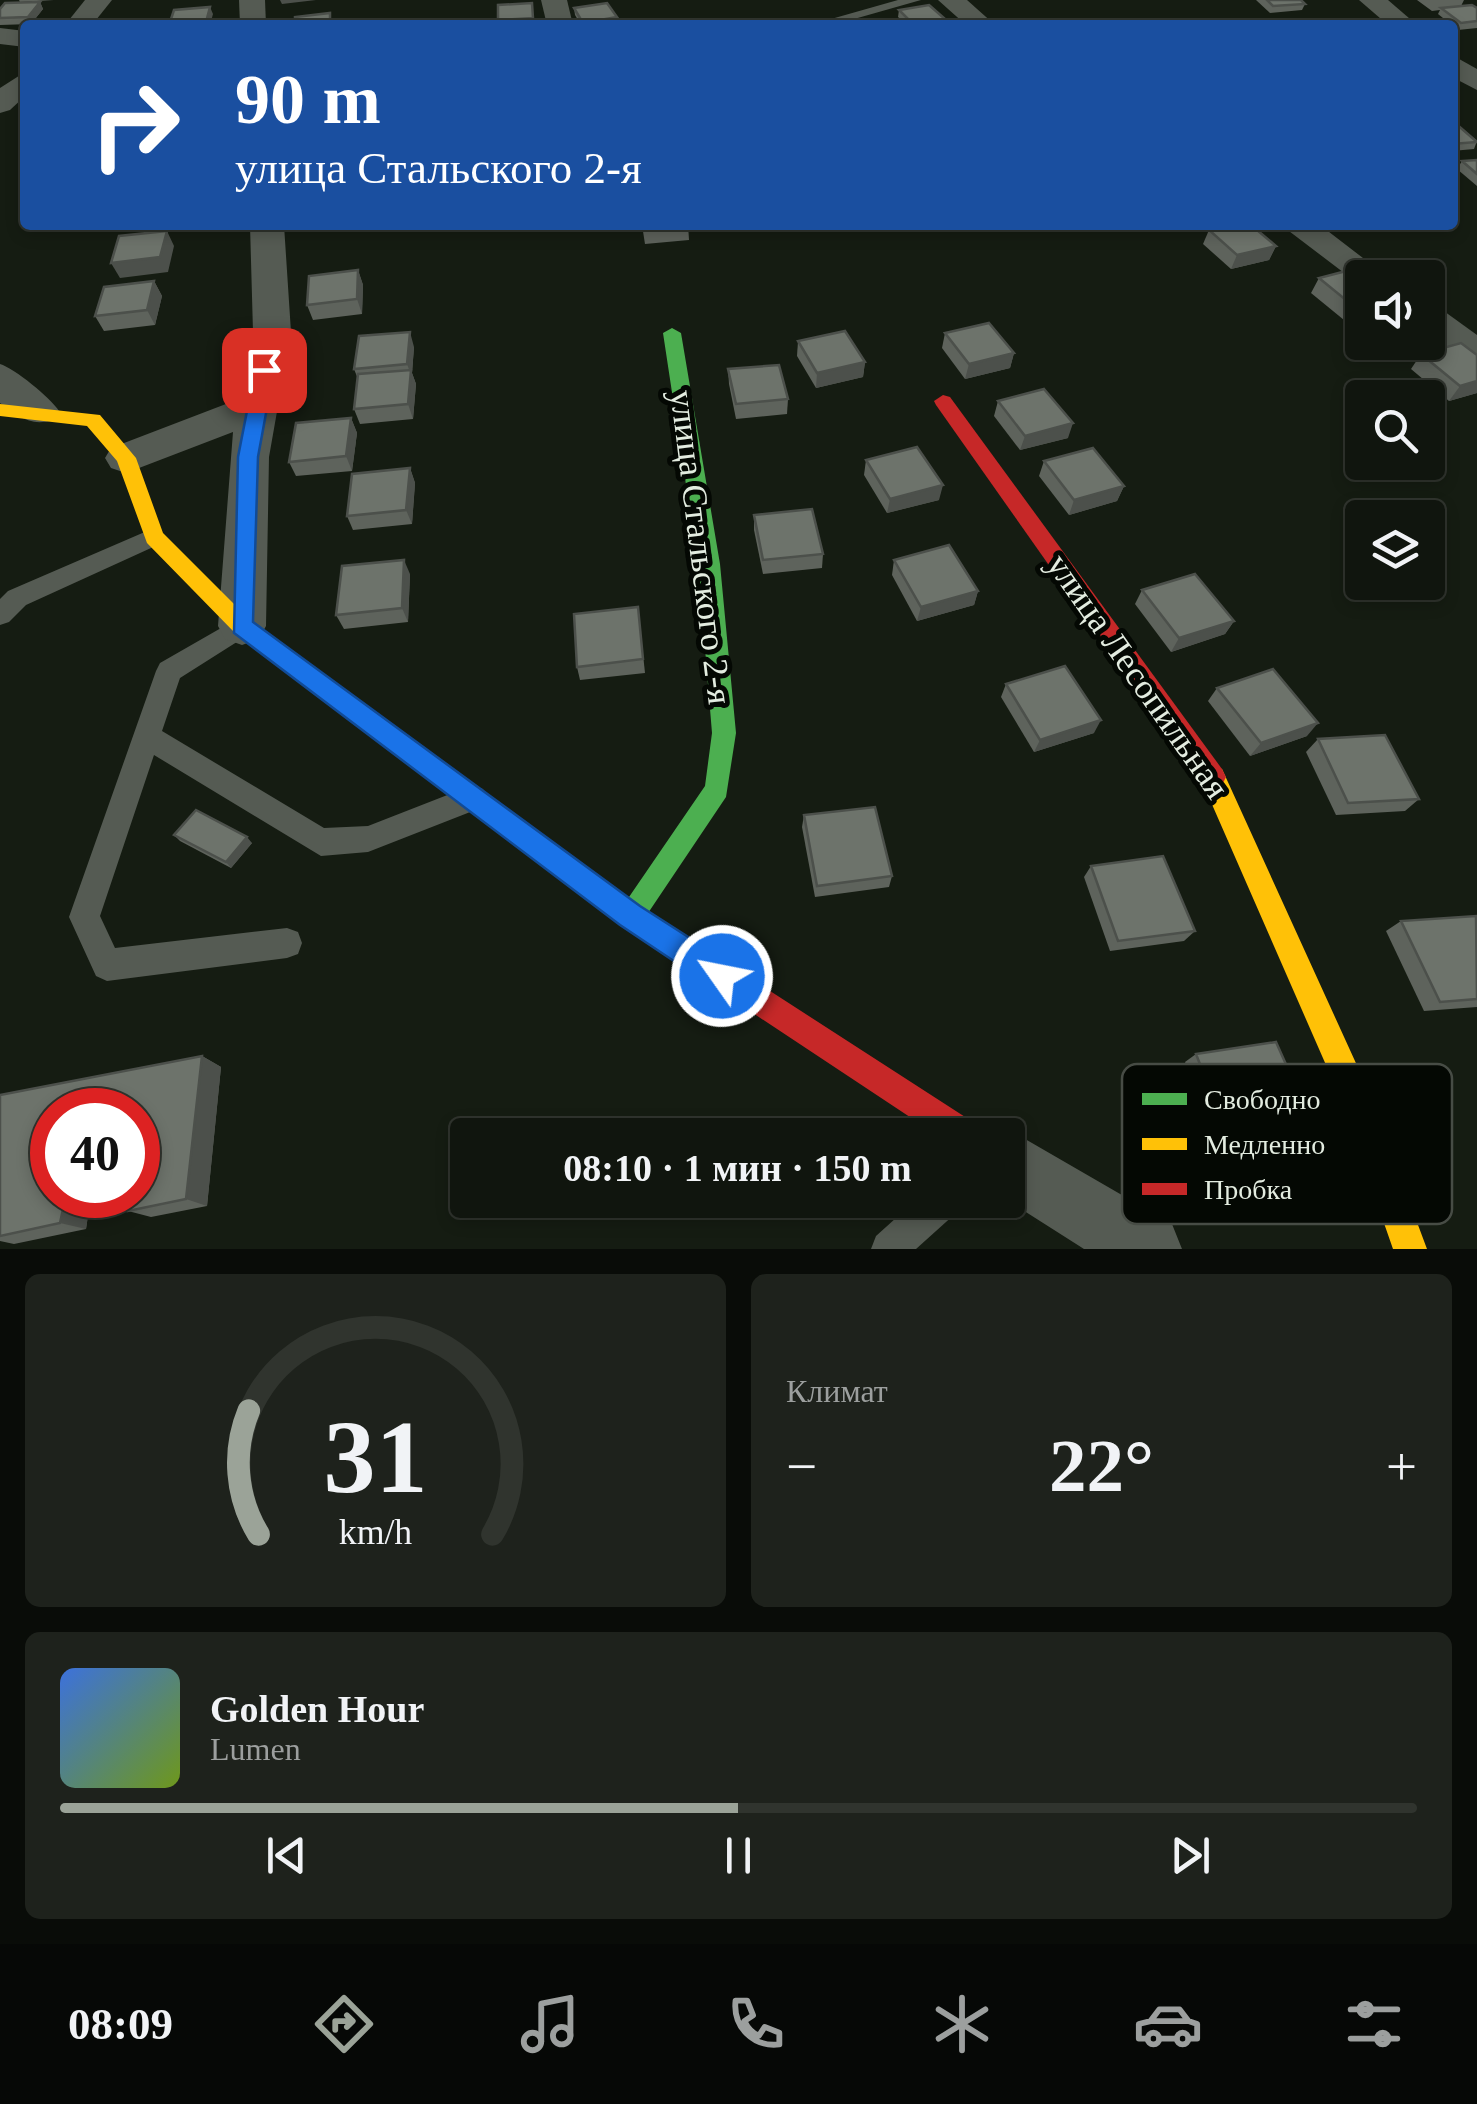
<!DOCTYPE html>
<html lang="ru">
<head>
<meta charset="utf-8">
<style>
	:root { --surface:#10150e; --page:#1e221c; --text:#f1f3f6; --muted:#9c9f9e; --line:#30342e; --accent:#9ba398 }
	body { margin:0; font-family:"Times New Roman",serif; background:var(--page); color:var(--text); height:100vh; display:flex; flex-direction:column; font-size:38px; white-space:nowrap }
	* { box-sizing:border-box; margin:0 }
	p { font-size:32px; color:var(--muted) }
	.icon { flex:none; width:55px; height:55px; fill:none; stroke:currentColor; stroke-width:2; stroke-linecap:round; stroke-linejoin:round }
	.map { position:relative; height:1249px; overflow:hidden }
	.sheet { display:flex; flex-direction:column; gap:25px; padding:25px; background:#090c08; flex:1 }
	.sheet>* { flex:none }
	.guide { position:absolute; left:20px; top:20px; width:1438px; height:210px; border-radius:10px; box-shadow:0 5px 15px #0003,0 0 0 2px var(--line); background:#1a4fa0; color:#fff; overflow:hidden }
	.tools { position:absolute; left:1345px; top:260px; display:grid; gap:20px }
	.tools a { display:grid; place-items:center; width:100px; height:100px; border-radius:10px; background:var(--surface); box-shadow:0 5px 15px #0003,0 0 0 2px var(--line); font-size:50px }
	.speed { position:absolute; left:30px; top:1088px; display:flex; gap:20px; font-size:50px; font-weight:700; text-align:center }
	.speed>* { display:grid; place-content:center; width:130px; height:130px; border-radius:50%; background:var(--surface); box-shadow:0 5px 15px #0003,0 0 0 2px var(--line); line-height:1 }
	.speed .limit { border:15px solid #d22; background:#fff; color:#111 }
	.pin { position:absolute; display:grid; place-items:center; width:85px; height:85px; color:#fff; margin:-42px; border-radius:20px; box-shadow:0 5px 15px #0006 }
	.me { position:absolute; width:110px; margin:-55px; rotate:303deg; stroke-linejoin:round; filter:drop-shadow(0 0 8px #0008) }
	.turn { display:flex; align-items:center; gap:35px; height:210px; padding:0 50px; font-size:45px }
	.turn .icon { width:130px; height:130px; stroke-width:2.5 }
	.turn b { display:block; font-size:70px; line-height:85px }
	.big { font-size:75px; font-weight:700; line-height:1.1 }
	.sheet .tile { flex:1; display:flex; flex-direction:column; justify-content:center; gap:15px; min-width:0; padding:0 35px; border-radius:15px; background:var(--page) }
	.sheet .dial { align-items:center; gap:0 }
	.dial svg { height:260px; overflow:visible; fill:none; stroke:var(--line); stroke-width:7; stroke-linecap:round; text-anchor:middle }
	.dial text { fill:var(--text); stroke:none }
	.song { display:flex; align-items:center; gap:30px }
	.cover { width:120px; height:120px; border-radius:15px; background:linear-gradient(135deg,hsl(220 70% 55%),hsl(80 70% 35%)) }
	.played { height:10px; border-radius:5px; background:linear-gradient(90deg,var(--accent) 50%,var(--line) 50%) }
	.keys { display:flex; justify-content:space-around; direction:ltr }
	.heat { display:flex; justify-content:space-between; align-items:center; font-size:55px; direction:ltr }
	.sheet .tiles { flex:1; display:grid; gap:25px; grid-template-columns:1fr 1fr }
	.tile:last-child { grid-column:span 2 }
	.trip { position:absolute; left:450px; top:1118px; width:575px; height:100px; border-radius:10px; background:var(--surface); box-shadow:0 5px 15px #0003,0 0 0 2px var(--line); font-weight:700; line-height:100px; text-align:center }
	.dock { display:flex; height:160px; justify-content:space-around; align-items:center; background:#060806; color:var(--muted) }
	.dock .icon { width:70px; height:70px }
	.dock .on { color:var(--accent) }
	.dock b { font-size:45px; color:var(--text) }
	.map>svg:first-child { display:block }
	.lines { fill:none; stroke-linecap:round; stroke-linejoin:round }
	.lane { fill:#555b53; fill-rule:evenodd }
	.street { fill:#555b53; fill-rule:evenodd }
	.fast { fill:#4caf50; fill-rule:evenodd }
	.slow { fill:#ffc107; fill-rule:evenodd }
	.jam { fill:#c62828; fill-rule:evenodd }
	.wall { fill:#5e635c }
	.shaded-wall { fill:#4c504b }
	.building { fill:#6d736b; stroke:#4c504b; stroke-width:2.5 }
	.route { fill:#1a73e8; stroke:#114b97; stroke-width:2.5 }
	.labels { text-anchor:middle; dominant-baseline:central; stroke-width:10; stroke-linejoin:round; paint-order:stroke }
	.street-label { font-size:35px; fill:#e3ece0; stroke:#040803 }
	.key { fill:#040803; stroke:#474c45; stroke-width:2.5 }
	.key-label { font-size:28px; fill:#e3ece0 }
</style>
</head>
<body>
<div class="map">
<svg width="1477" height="1249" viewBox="0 0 1477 1249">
	<rect width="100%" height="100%" fill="#151c12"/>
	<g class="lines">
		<g class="lane">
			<polygon points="898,0 921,0 833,25 810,25"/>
			<polygon points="154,528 166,537 162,543 26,605 9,622 0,625 0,599 8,591"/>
			<polygon points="242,616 251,619 255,626 251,633 180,678 162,731 324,828 368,826 473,785 483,789 487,798 483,807 368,852 321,856 154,755 100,916 115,948 287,928 298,932 302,943 298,954 287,958 107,981 96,976 69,917 156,671 160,663"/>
			<polygon points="916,1200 961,1200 956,1213 916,1249 871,1249 876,1236"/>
		</g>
		<g class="street">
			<polygon points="85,0 112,0 92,25 65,25"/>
			<polygon points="239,0 265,0 266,25 240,25"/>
			<polygon points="541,0 567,0 573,25 547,25"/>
			<polygon points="938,0 967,0 995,25 966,25"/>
			<polygon points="1359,0 1388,0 1417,25 1388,25"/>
			<polygon points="0,28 25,31 25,47 0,44"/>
			<polygon points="1452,55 1477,69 1477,90 1452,77"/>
			<polygon points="25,72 25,96 10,110 0,113 0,88"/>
			<polygon points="250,225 284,225 291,332 269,457 266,626 259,639 242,645 225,639 218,626 233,432 126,473 111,468 105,458 111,448 239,399 253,332"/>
			<polygon points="1281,225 1320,225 1389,278 1362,278 1360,285"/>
			<polygon points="1428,306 1441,309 1477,335 1477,365 1464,362 1428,334"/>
			<path d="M0,364C14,368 51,398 59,411L53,420C30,427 18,416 0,403Z"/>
			<polygon points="1008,1129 1172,1224 1182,1249 1084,1249 1007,1200 1008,1135 993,1135"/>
		</g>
		<polygon class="fast" points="672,328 681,333 720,564 736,733 726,797 640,925 630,929 620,925 616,916 705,786 712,733 698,564 663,333"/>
		<g class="slow">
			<polygon points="0,404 100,415 136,458 163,533 250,620 539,832 543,841 539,850 530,853 521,850 234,632 147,543 117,461 87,426 0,416"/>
			<polygon points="1213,766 1222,769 1365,1083 1427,1249 1393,1249 1340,1097 1200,777 1204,769"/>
		</g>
		<g class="jam">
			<polygon points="943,395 950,397 1222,769 1226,777 1222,785 1213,788 1204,785 936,405 934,401"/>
			<polygon points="530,829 640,907 976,1124 981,1135 937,1135 620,925 521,850 517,841 521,832"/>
		</g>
	</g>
	<g class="wall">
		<polygon points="19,0 54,0 20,2"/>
		<polygon points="1256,0 1301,0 1305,4 1302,10 1270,13"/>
		<polygon points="1417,0 1464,0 1461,6 1477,8 1477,28 1458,30 1438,14 1440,10 1432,11"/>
		<polygon points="40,2 43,9 31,24 0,25 0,9"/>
		<polygon points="532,3 534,25 499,25 498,20"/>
		<polygon points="574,8 617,17 617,24 581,25 575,15"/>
		<polygon points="899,10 945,19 944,25 907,25 898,17"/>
		<polygon points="1452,122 1477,141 1474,149 1452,151"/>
		<polygon points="1477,160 1477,186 1457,169 1462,161"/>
		<polygon points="642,225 688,225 689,240 645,244"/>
		<polygon points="1209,230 1276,246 1269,260 1231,269 1203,244"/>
		<polygon points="358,270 363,285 362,314 313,320 307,305"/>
		<polygon points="1319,278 1362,278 1362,315 1344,320 1311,293"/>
		<polygon points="154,281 162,296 155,325 104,331 95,316"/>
		<polygon points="945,333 1014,353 1010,368 965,379 942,348"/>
		<polygon points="798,341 865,362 863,377 816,388 797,356"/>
		<polygon points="414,347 412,373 416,384 413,419 360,424 354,409 358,379 354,369"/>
		<polygon points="1421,354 1477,393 1449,401 1411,369"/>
		<polygon points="728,369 788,399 787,414 736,419 729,384"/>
		<polygon points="998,401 1068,438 1020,450 994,416"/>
		<polygon points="351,418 357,433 352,471 296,476 289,462"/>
		<polygon points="866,460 939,500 887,513 864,475"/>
		<polygon points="1044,461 1124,486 1117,501 1069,515 1039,476"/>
		<polygon points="410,468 415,483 412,524 353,530 347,516"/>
		<polygon points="754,515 823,554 822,568 763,574 754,530"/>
		<polygon points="894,560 978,591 974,605 917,621 892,575"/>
		<polygon points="410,574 408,622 344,629 336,615"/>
		<polygon points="1142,590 1234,621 1225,634 1171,652 1135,604"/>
		<polygon points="638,607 645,673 580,680 577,667"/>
		<polygon points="1006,684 1094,733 1034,752 1001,697"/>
		<polygon points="1217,688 1307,736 1250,756 1208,701"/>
		<polygon points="1318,739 1419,799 1405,811 1336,815 1306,752"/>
		<polygon points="804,815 892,876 889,887 815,897 802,827"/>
		<polygon points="174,835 252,843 231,868 180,841"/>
		<polygon points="1091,866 1195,931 1184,941 1110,951 1084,877"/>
		<polygon points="1477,917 1477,1007 1424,1011 1386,931 1401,921"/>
		<polygon points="1196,1054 1318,1136 1303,1142 1221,1155 1185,1062"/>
		<polygon points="202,1056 221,1067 207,1206 151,1217 128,1211 138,1110 52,1195 126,1195 90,1202 86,1229 14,1244 0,1241 0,1095"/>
	</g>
	<g class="shaded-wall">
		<polygon points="280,0 316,0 282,4"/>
		<polygon points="40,2 43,9 31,24 28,17"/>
		<polygon points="210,7 213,14 210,25 207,25 206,22"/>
		<polygon points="617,17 617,24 584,25 583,23"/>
		<polygon points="945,19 944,25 914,25"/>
		<polygon points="368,225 396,225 369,228"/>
		<polygon points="167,231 174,246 168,272 120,278 111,263"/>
		<polygon points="1276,246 1269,260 1231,269 1237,255"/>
		<polygon points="358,270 363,285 362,314 357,299"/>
		<polygon points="154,281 162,296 155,325 147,310"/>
		<polygon points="1362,303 1362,315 1344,320 1352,305"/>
		<polygon points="410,332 414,347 412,373 416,384 413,419 408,404 411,375 407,364"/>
		<polygon points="1014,353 1010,368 965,379 969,364"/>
		<polygon points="865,362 863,377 816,388 817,373"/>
		<polygon points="1477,381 1477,393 1449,401 1460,386"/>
		<polygon points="351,418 357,433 352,471 346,456"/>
		<polygon points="1073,423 1068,438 1020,450 1025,436"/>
		<polygon points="410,468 415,483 412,524 406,510"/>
		<polygon points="943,485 939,500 887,513 890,499"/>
		<polygon points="1124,486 1117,501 1069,515 1074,500"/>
		<polygon points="404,560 410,574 408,622 402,608"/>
		<polygon points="978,591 974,605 917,621 921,607"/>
		<polygon points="1234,621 1225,634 1171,652 1179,638"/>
		<polygon points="1101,720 1094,733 1034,752 1040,740"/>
		<polygon points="1318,723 1307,736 1250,756 1261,743"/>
		<polygon points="247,837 252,843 231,868 226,862"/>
		<polygon points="202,1056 221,1067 207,1206 186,1199"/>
		<polygon points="65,1195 90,1202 86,1229 60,1223"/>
	</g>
	<g class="building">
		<polygon points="1267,0 1301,0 1305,4 1273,6"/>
		<polygon points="40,2 28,17 0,18 0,9 5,3"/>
		<polygon points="532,3 533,18 498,20 498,5"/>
		<polygon points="607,3 617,17 583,23 574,8"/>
		<polygon points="929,5 945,19 914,25 899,10"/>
		<polygon points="1472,5 1477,8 1477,21 1461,23 1441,8"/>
		<polygon points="210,7 206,22 169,25 174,10"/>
		<polygon points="330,13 330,25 295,25 295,17"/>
		<polygon points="1327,20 1333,25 1298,25 1294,22"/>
		<polygon points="1452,122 1454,122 1477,142 1452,144"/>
		<polygon points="1477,160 1477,174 1462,161"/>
		<polygon points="643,225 688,225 644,229"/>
		<polygon points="1229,225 1251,225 1276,246 1237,255 1209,230"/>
		<polygon points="167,231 160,257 111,263 119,236"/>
		<polygon points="1358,268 1369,278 1362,278 1362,303 1352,305 1319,278"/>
		<polygon points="358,270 357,299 307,305 309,276"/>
		<polygon points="154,281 147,310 95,316 104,287"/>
		<polygon points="989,323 1014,353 969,364 945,333"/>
		<polygon points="845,331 865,362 817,373 798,341"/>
		<polygon points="410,332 407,364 354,369 359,336"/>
		<polygon points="1461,343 1477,355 1477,381 1460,386 1421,354"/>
		<polygon points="779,365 788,399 736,404 728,369"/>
		<polygon points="411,370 408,404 354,409 358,374"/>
		<polygon points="1044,389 1073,423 1025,436 998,401"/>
		<polygon points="351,418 346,456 289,462 296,423"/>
		<polygon points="917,447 943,485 890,499 866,460"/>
		<polygon points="1093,448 1124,486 1074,500 1044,461"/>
		<polygon points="410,468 406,510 347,516 352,474"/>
		<polygon points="812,509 823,554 763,560 754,515"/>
		<polygon points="949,545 978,591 921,607 894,560"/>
		<polygon points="404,560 402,608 336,615 342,566"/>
		<polygon points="1195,574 1234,621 1179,638 1142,590"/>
		<polygon points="638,607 643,659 577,667 574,614"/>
		<polygon points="1065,666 1101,720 1040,740 1006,684"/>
		<polygon points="1273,669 1318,723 1261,743 1217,688"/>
		<polygon points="1385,735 1419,799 1348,803 1318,739"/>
		<polygon points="875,807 892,876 817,886 804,815"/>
		<polygon points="196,810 247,837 226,862 174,835"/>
		<polygon points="1163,856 1195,931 1118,941 1091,866"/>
		<polygon points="1476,916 1477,999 1440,1002 1401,921"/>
		<polygon points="1276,1042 1318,1136 1233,1149 1196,1054"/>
		<polygon points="202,1056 186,1199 128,1211 130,1195 138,1195 138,1110 52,1110 52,1195 66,1195 60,1223 0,1236 0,1095"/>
	</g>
	<polygon class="route" points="264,364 274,370 258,457 253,622 640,906 732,965 736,976 732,986 722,990 711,986 620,925 234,633 238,457 255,370"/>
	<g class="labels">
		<g class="street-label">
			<text transform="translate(701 547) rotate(83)">улица Стальского 2-я</text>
			<text transform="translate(1138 676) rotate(55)">улица Лесопильная</text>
		</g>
	</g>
	<rect x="1122" y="1064" width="330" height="160" rx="15" class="key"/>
	<rect x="1142" y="1093" width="45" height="12" fill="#4caf50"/>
	<rect x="1142" y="1138" width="45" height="12" fill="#ffc107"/>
	<rect x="1142" y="1183" width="45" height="12" fill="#c62828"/>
	<g class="key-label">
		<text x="1204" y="1109">Свободно</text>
		<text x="1204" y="1154">Медленно</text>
		<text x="1204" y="1199">Пробка</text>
	</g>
</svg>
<div class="tools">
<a><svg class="icon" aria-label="sound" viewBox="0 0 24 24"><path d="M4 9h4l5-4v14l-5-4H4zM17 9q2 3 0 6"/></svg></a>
<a><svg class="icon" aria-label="search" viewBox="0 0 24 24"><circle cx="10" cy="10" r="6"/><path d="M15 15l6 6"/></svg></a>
<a><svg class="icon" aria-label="layers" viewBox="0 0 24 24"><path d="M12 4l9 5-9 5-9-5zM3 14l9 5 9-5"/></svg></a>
</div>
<div class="speed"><div class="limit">40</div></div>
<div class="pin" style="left:264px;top:370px;background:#d93025"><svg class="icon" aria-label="arrive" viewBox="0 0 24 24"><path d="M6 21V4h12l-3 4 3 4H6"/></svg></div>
<svg class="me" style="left:722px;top:976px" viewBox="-20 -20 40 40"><circle r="17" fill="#1a73e8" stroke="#fff" stroke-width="3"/><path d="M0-11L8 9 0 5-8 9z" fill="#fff"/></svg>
<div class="trip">08:10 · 1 мин · 150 m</div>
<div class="guide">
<div class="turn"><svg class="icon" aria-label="right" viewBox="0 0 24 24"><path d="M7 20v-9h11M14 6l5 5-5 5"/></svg><div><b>90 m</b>улица Стальского 2-я</div></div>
</div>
</div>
<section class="sheet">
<div class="tiles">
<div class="tile dial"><svg viewBox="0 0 100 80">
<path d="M14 69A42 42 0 1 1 86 69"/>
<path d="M14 69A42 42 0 0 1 11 31" stroke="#9ba398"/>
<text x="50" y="56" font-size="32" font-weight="700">31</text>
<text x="50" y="72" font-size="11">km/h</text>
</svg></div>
<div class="tile"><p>Климат</p>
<div class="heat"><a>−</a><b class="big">22°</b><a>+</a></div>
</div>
<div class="tile">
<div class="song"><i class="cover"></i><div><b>Golden Hour</b><p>Lumen</p></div></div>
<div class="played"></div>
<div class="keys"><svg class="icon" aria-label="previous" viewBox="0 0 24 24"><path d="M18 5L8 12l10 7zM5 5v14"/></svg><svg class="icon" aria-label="pause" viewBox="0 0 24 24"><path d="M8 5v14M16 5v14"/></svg><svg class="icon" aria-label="next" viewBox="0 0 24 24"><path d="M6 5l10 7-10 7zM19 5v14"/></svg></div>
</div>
</div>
</section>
<nav class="dock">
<b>08:09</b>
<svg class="icon on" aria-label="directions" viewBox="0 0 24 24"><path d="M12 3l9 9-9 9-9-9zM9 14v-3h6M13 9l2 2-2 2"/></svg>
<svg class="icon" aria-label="music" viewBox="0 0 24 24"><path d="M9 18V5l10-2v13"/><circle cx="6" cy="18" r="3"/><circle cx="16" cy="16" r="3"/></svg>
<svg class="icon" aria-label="phone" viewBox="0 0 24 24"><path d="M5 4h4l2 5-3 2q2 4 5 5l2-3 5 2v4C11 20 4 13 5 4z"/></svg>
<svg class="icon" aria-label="climate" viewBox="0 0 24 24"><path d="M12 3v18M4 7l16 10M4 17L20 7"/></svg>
<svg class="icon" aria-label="car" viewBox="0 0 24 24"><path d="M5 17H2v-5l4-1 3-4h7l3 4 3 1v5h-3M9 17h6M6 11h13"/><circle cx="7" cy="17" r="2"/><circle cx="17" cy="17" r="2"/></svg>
<svg class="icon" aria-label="filters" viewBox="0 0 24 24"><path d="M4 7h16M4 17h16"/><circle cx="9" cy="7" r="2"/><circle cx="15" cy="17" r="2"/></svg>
</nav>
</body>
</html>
